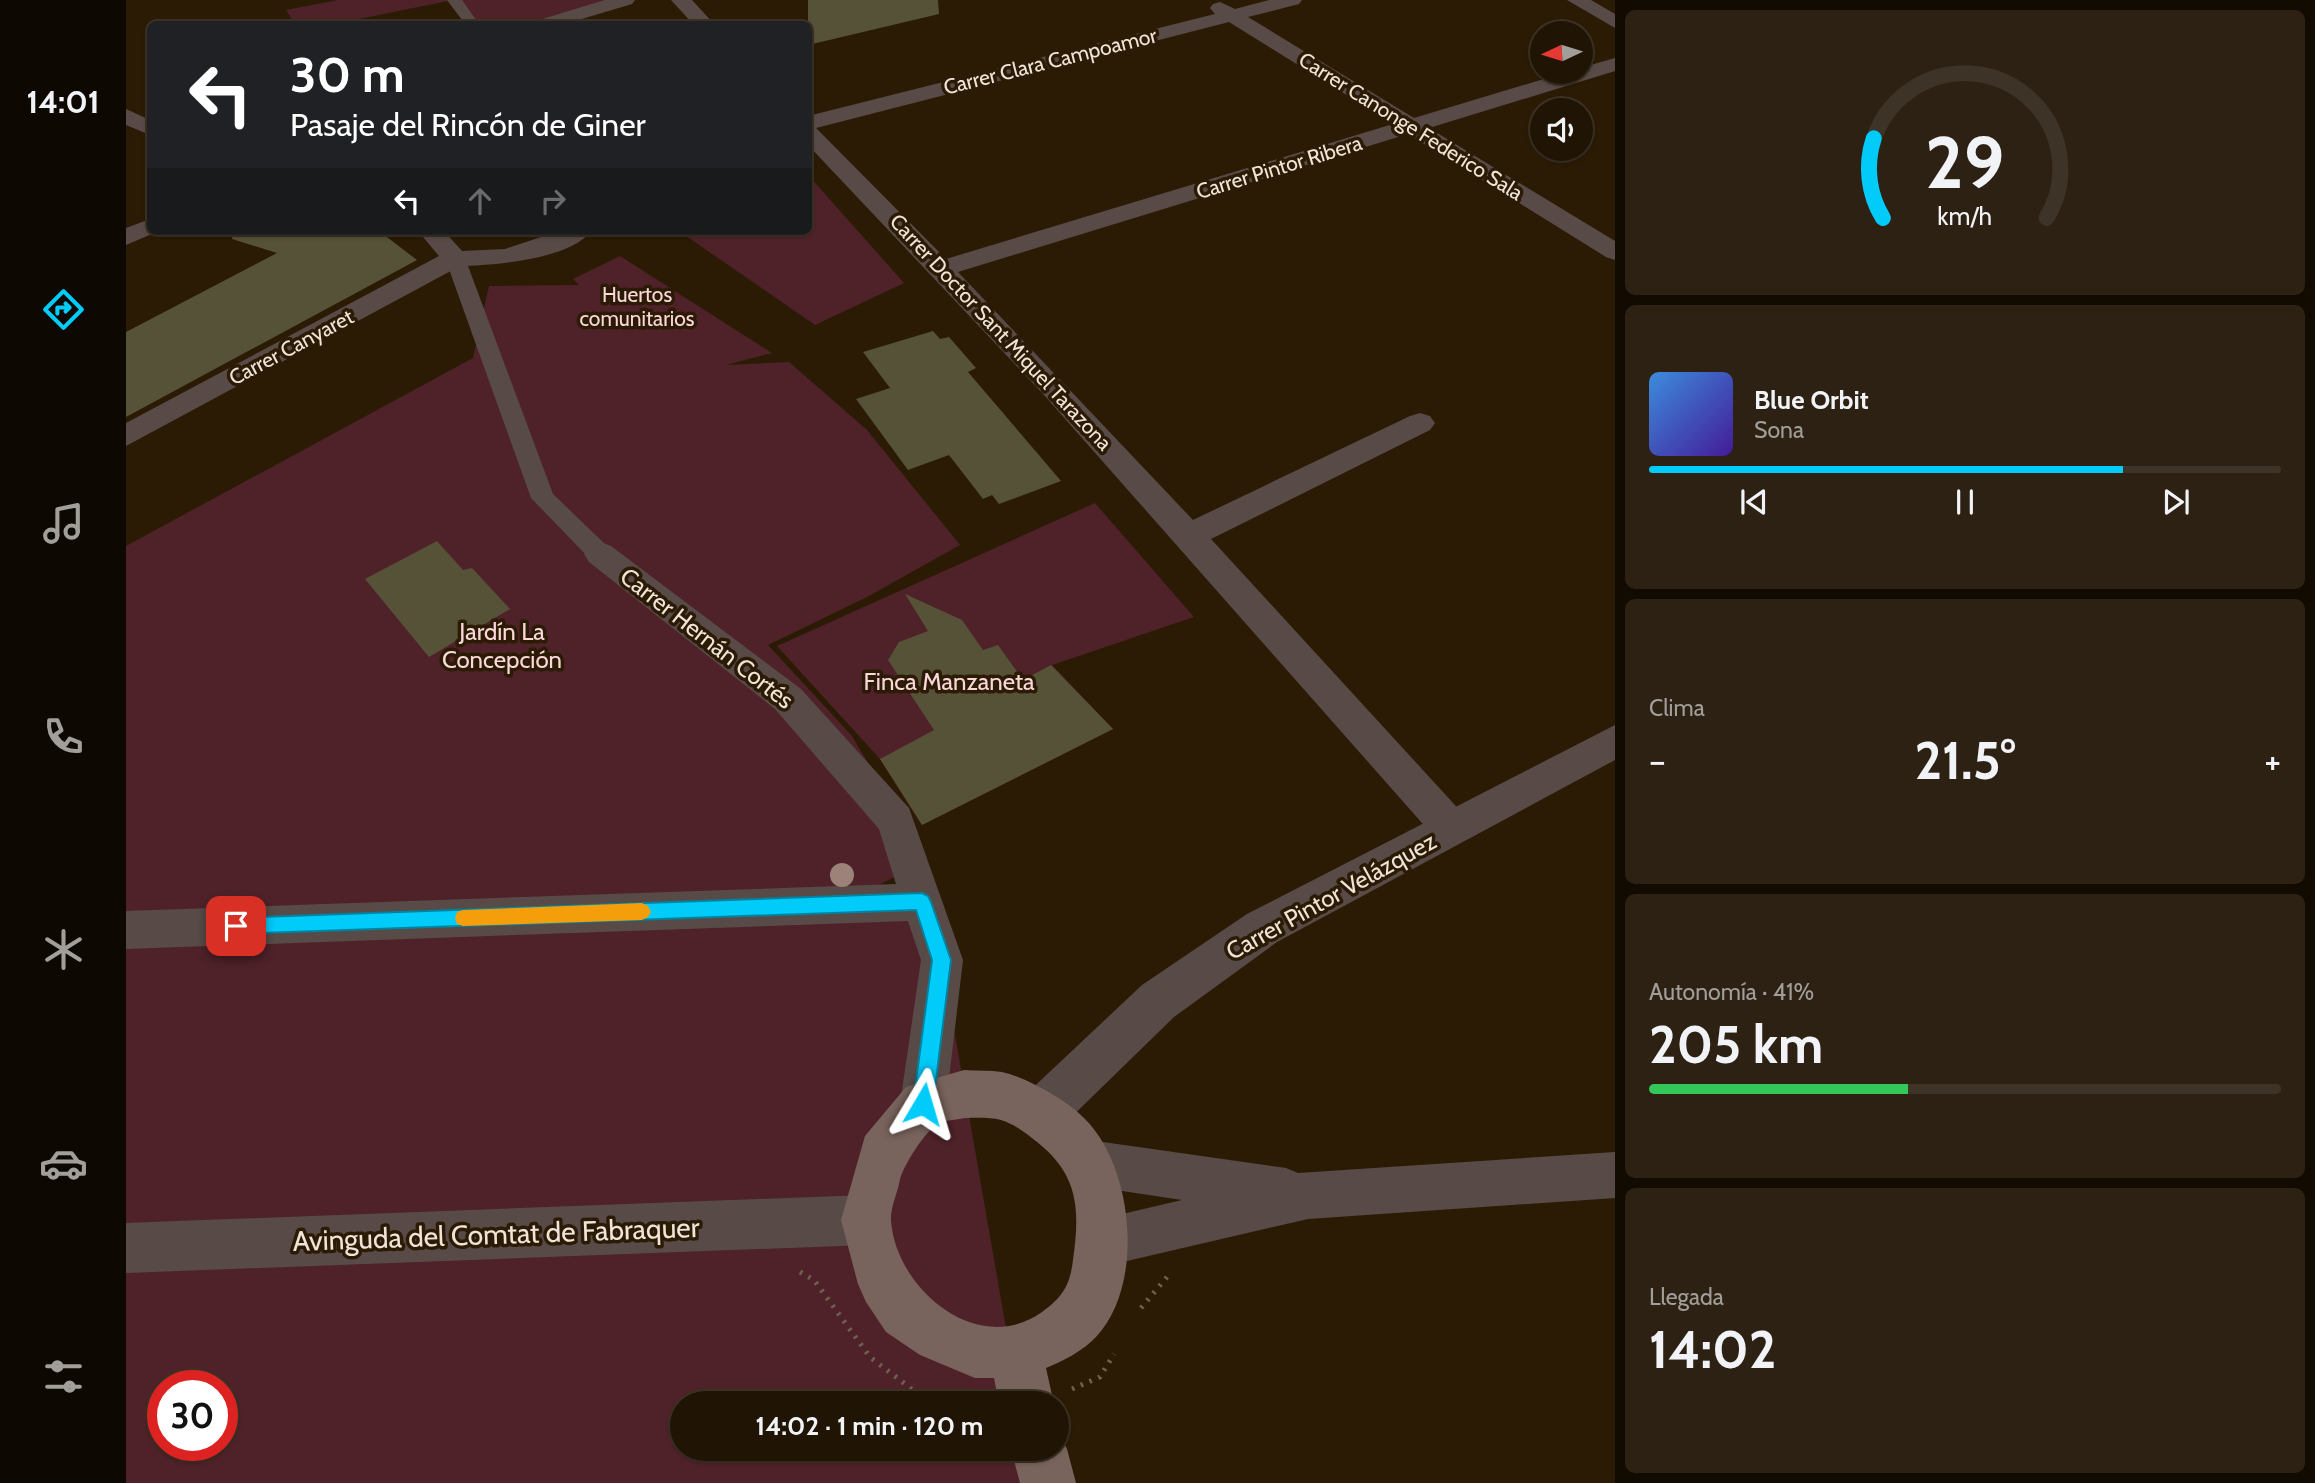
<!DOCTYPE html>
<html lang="es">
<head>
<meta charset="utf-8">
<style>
	:root { --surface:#201404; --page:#2d2113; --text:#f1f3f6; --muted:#a29e9a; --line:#3d3326; --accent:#01cbf9 }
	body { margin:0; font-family:Cabin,sans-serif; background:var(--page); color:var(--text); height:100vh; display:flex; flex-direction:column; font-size:26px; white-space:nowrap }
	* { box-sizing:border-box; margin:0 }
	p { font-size:23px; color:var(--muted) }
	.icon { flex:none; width:38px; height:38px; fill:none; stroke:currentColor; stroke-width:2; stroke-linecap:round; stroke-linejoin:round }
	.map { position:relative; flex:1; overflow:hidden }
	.details { display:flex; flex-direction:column; gap:10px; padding:10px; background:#120b02; width:700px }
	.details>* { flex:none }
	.hud { position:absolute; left:21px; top:21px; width:665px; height:214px; border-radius:10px; box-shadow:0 2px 5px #0004,0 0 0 2px var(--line); background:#202124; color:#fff; overflow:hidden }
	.needle { width:46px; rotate:266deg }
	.tools { position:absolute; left:1404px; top:21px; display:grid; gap:14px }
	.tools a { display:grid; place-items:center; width:63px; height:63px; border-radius:50%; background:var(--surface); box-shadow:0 2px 5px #0004,0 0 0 2px var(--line); font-size:35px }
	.speed { position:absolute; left:21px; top:1370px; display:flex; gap:14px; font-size:35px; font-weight:700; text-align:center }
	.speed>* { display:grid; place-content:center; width:91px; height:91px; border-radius:50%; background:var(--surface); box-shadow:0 2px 5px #0004,0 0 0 2px var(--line); line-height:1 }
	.speed .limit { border:10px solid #d22; background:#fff; color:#111 }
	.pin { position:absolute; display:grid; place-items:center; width:60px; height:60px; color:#fff; margin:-30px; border-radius:14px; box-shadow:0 4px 10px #0006 }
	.me { position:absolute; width:77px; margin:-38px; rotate:7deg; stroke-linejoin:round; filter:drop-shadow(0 0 5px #0008) }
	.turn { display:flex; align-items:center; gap:24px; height:147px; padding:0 28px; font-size:32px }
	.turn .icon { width:91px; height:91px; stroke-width:2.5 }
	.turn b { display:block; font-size:49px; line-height:60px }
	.lanes { display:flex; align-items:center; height:66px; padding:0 28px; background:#0003; justify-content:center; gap:35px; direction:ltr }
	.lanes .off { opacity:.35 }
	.big { font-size:52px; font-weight:700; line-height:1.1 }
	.details .widget { flex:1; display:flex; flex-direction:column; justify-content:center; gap:10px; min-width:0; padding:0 24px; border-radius:10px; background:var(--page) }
	.details .dial { align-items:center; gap:0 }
	.dial svg { height:182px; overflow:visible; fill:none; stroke:var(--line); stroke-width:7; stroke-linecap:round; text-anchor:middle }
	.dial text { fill:var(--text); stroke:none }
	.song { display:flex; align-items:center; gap:21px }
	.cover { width:84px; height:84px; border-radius:10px; background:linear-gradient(135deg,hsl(210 70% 55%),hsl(260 70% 35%)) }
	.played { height:7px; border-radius:4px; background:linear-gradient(90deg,var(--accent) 75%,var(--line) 75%) }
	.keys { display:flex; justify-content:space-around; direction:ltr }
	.heat { display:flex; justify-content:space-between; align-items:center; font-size:38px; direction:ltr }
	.charge { height:10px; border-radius:5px; background:linear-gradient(90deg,#34c759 41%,var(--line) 0) }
	.trip { position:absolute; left:544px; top:1391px; width:399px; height:70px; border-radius:35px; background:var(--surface); box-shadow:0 2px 5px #0004,0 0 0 2px var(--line); font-weight:700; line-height:70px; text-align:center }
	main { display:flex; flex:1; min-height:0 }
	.tab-bar { display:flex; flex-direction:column; width:126px; justify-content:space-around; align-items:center; background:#0d0802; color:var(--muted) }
	.tab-bar .icon { width:49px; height:49px }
	.tab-bar .current { color:var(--accent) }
	.tab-bar b { font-size:32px; color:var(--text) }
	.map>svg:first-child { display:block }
	.green { fill:#4f2229; fill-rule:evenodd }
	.building { fill:#565237 }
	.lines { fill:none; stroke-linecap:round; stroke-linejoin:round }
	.path { stroke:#6e604d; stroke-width:5; stroke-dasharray:2.5 7; stroke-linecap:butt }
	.pedestrian { fill:#584b47; fill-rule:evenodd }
	.minor { fill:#584b47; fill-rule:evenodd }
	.tertiary { fill:#584b47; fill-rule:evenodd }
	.secondary { fill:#79645d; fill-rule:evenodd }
	.tree { fill:#9d827a }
	.route { fill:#01cbf9; stroke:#0184a2; stroke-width:2 }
	.slow { fill:#f59e0b }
	.labels { text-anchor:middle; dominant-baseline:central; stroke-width:7; stroke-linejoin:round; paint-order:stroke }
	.far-street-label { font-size:21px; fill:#efe4d7; stroke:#2b1b05 }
	.far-park-label { font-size:21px; fill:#fbd7da; stroke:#2b1b05 }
	.park-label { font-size:24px; fill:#fbd7da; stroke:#2b1b05 }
	.street-label { font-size:24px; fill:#efe4d7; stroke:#2b1b05 }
	.near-street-label { font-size:28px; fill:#efe4d7; stroke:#2b1b05 }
</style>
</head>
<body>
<main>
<nav class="tab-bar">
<b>14:01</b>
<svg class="icon current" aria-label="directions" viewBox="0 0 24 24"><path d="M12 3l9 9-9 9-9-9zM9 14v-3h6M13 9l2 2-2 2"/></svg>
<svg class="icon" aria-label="music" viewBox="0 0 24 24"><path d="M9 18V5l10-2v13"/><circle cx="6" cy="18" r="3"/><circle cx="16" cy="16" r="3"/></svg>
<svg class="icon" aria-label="phone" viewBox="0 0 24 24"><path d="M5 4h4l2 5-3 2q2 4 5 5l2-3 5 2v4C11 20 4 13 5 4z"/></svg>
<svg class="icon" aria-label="climate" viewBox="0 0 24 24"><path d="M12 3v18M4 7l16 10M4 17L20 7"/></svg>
<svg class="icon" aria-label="car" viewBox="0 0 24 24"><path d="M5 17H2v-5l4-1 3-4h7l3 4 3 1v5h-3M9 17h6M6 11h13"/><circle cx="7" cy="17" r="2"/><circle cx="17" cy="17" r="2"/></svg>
<svg class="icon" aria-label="filters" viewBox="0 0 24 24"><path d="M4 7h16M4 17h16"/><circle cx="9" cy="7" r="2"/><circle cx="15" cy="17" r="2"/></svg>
</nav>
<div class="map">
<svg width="1489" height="1483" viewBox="0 0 1489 1483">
	<rect width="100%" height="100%" fill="#2b1b05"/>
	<g class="green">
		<polygon points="212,0 327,0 208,24 169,24 160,10"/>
		<polygon points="328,0 499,0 420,24 346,24"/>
		<polygon points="683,176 778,283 689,325 553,231 682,231"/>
		<path d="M494,256L646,353L600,365L663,362L741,430L834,545L741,597L642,645L726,736L800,861L717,903L796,902L816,960L893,1403L556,1404V1449H901L907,1483H0V546L347,358L363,286L453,285L447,279ZM37,1386H96V1446H37Z"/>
		<polygon points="969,503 1068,617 926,665 987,729 796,825 754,759 651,646"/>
	</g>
	<g class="building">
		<polygon points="682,0 812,0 813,14 682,45"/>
		<polygon points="107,231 253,231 291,260 0,417 0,332 151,253 106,239"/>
		<polygon points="807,331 814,339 823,337 850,368 842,372 935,481 873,504 866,495 857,499 823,455 782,470 730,399 764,388 737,352"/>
		<polygon points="311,541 337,570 346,568 384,609 303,657 239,579"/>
		<polygon points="779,594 836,620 857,650 872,645 897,680 925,665 987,729 796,825 754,759 808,730 762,660 773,642 802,631"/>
	</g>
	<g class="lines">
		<g class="path">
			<polyline points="674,1272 688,1280 744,1357 805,1404"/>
			<polyline points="1015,1308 1041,1277"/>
			<polyline points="946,1389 974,1377 988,1354"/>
		</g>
		<g class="pedestrian">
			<polygon points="321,0 336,0 353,24 339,24"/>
			<polygon points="329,252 339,258 427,494 483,548 486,554 483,560 474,563 465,560 405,498 319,258"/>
		</g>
		<g class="minor">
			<polygon points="479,0 509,0 506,4 439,24 410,24 413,20"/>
			<polygon points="545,0 566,0 588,24 567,24"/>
			<path d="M1143,0H1176L1173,4L1122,17L1288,118L1441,72H1454V68L1489,58V71L1303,128L1489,241V260L1480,257L1282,134L832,272L1067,520L1284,416L1294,413L1304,416L1309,423L1304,430L1085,539L1339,816L1344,828L1339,840L1325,845L1311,840L918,395L682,145V116L1089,14L1084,8L1087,4L1094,2L1109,9ZM1103,22L1267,124L820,259L690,128Z"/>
			<polygon points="1441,0 1465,0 1489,14 1489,28"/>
			<polygon points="0,109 24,120 24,135 0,125"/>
			<polygon points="24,219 24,231 33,231 0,245 0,228"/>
			<path d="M292,231H318L336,251L379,249L433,231H465C446,259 365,266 334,266L0,446V423L313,256Z"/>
			<polygon points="474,542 485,546 675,689 783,808 837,960 820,1104 813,1120 797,1127 781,1120 774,1104 795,960 782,921 0,949 0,911 770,884 753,829 649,709 463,562 458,554 463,546"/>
			<polygon points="963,1140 1160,1168 1172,1173 1489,1152 1489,1198 1182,1219 975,1267 958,1260 951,1243 958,1226 975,1219 1056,1200 963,1186 947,1179 940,1163 947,1147"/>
		</g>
		<g class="tertiary">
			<polygon points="1489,725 1489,760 1151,942 1048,1017 931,1131 914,1138 897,1131 890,1114 897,1097 1016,985 1121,914"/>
			<polygon points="740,1195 758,1202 765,1220 758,1238 740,1245 0,1273 0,1223"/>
		</g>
		<g class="secondary">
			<path d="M838,1070C850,1071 864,1070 876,1072C900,1077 942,1101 959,1119C1008,1168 1019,1285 970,1337C957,1351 937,1361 920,1368L928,1404H873L868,1378H849L794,1355L760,1332L740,1302L732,1284L715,1220L739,1136L780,1087ZM838,1118C849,1118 864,1117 875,1120C888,1124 900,1133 911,1142C953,1175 954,1210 947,1260C944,1285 937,1297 916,1312C852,1358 770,1289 765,1221C764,1208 772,1192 774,1179C778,1165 799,1131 812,1124C819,1120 830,1120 838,1118Z"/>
			<polygon points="931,1429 941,1449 950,1483 894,1483 885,1449 931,1449"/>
		</g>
	</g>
	<circle class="tree" cx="716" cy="875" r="12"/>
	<polygon class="route" points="796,893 802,896 805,902 825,960 807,1104 804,1111 797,1114 790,1111 787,1104 806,960 790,910 110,934 103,932 101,926 103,920 110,918"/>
	<polygon class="slow" points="516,903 522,906 525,912 522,917 516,920 337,926 331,924 329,918 331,912 337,910"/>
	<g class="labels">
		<g class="far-street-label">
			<text transform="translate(924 61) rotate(-14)">Carrer Clara Campoamor</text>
			<text transform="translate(1285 126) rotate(32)">Carrer Canonge Federico Sala</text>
			<text transform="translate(1153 167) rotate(-17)">Carrer Pintor Ribera</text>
			<text transform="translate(875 332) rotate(47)">Carrer Doctor Sant Miquel Tarazona</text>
			<text transform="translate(165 347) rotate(-28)">Carrer Canyaret</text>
		</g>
		<g class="far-park-label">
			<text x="511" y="294">Huertos<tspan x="511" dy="24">comunitarios</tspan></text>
		</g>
		<g class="park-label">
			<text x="376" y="631">Jardín La<tspan x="376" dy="28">Concepción</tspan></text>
			<text x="823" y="681">Finca Manzaneta</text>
		</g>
		<g class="street-label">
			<text transform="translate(581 638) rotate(38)">Carrer Hernán Cortés</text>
			<text transform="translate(1205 896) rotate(-29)">Carrer Pintor Velázquez</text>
		</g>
		<g class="near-street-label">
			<text transform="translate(370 1234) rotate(-2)">Avinguda del Comtat de Fabraquer</text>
		</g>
	</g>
</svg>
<div class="tools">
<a><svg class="needle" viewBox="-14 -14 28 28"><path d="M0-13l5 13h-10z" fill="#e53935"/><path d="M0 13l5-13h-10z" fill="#a29e9a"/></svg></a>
<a><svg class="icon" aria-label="sound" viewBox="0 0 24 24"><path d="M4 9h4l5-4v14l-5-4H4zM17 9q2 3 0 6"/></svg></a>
</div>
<div class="speed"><div class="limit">30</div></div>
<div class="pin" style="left:110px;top:926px;background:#d93025"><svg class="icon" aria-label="arrive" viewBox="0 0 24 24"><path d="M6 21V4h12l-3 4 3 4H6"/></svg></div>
<svg class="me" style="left:797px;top:1104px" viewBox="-20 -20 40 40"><path d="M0-17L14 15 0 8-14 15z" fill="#01cbf9" stroke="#fff" stroke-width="4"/></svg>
<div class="trip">14:02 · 1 min · 120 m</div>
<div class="hud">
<div class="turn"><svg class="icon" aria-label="left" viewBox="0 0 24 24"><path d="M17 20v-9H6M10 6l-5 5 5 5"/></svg><div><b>30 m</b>Pasaje del Rincón de Giner</div></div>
<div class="lanes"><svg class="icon" aria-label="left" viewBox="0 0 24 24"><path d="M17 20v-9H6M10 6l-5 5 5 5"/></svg><svg class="icon off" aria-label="ahead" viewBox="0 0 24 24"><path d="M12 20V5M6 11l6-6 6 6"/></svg><svg class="icon off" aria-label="right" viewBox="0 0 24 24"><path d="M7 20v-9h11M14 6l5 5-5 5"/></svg></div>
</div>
</div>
<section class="details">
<div class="widget dial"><svg viewBox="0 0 100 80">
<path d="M14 69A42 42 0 1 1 86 69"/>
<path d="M14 69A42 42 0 0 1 10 34" stroke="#01cbf9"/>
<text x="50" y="56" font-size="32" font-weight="700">29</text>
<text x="50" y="72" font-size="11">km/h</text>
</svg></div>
<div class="widget">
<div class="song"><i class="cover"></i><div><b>Blue Orbit</b><p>Sona</p></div></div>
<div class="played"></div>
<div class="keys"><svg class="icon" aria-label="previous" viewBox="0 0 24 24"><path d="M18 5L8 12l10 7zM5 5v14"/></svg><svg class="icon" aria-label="pause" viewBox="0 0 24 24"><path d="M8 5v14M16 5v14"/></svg><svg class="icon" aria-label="next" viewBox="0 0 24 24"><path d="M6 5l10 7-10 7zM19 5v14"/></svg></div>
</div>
<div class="widget"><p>Clima</p>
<div class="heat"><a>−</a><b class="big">21.5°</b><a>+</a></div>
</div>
<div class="widget"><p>Autonomía · 41%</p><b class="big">205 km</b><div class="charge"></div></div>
<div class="widget"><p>Llegada</p><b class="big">14:02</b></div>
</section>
</main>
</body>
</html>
